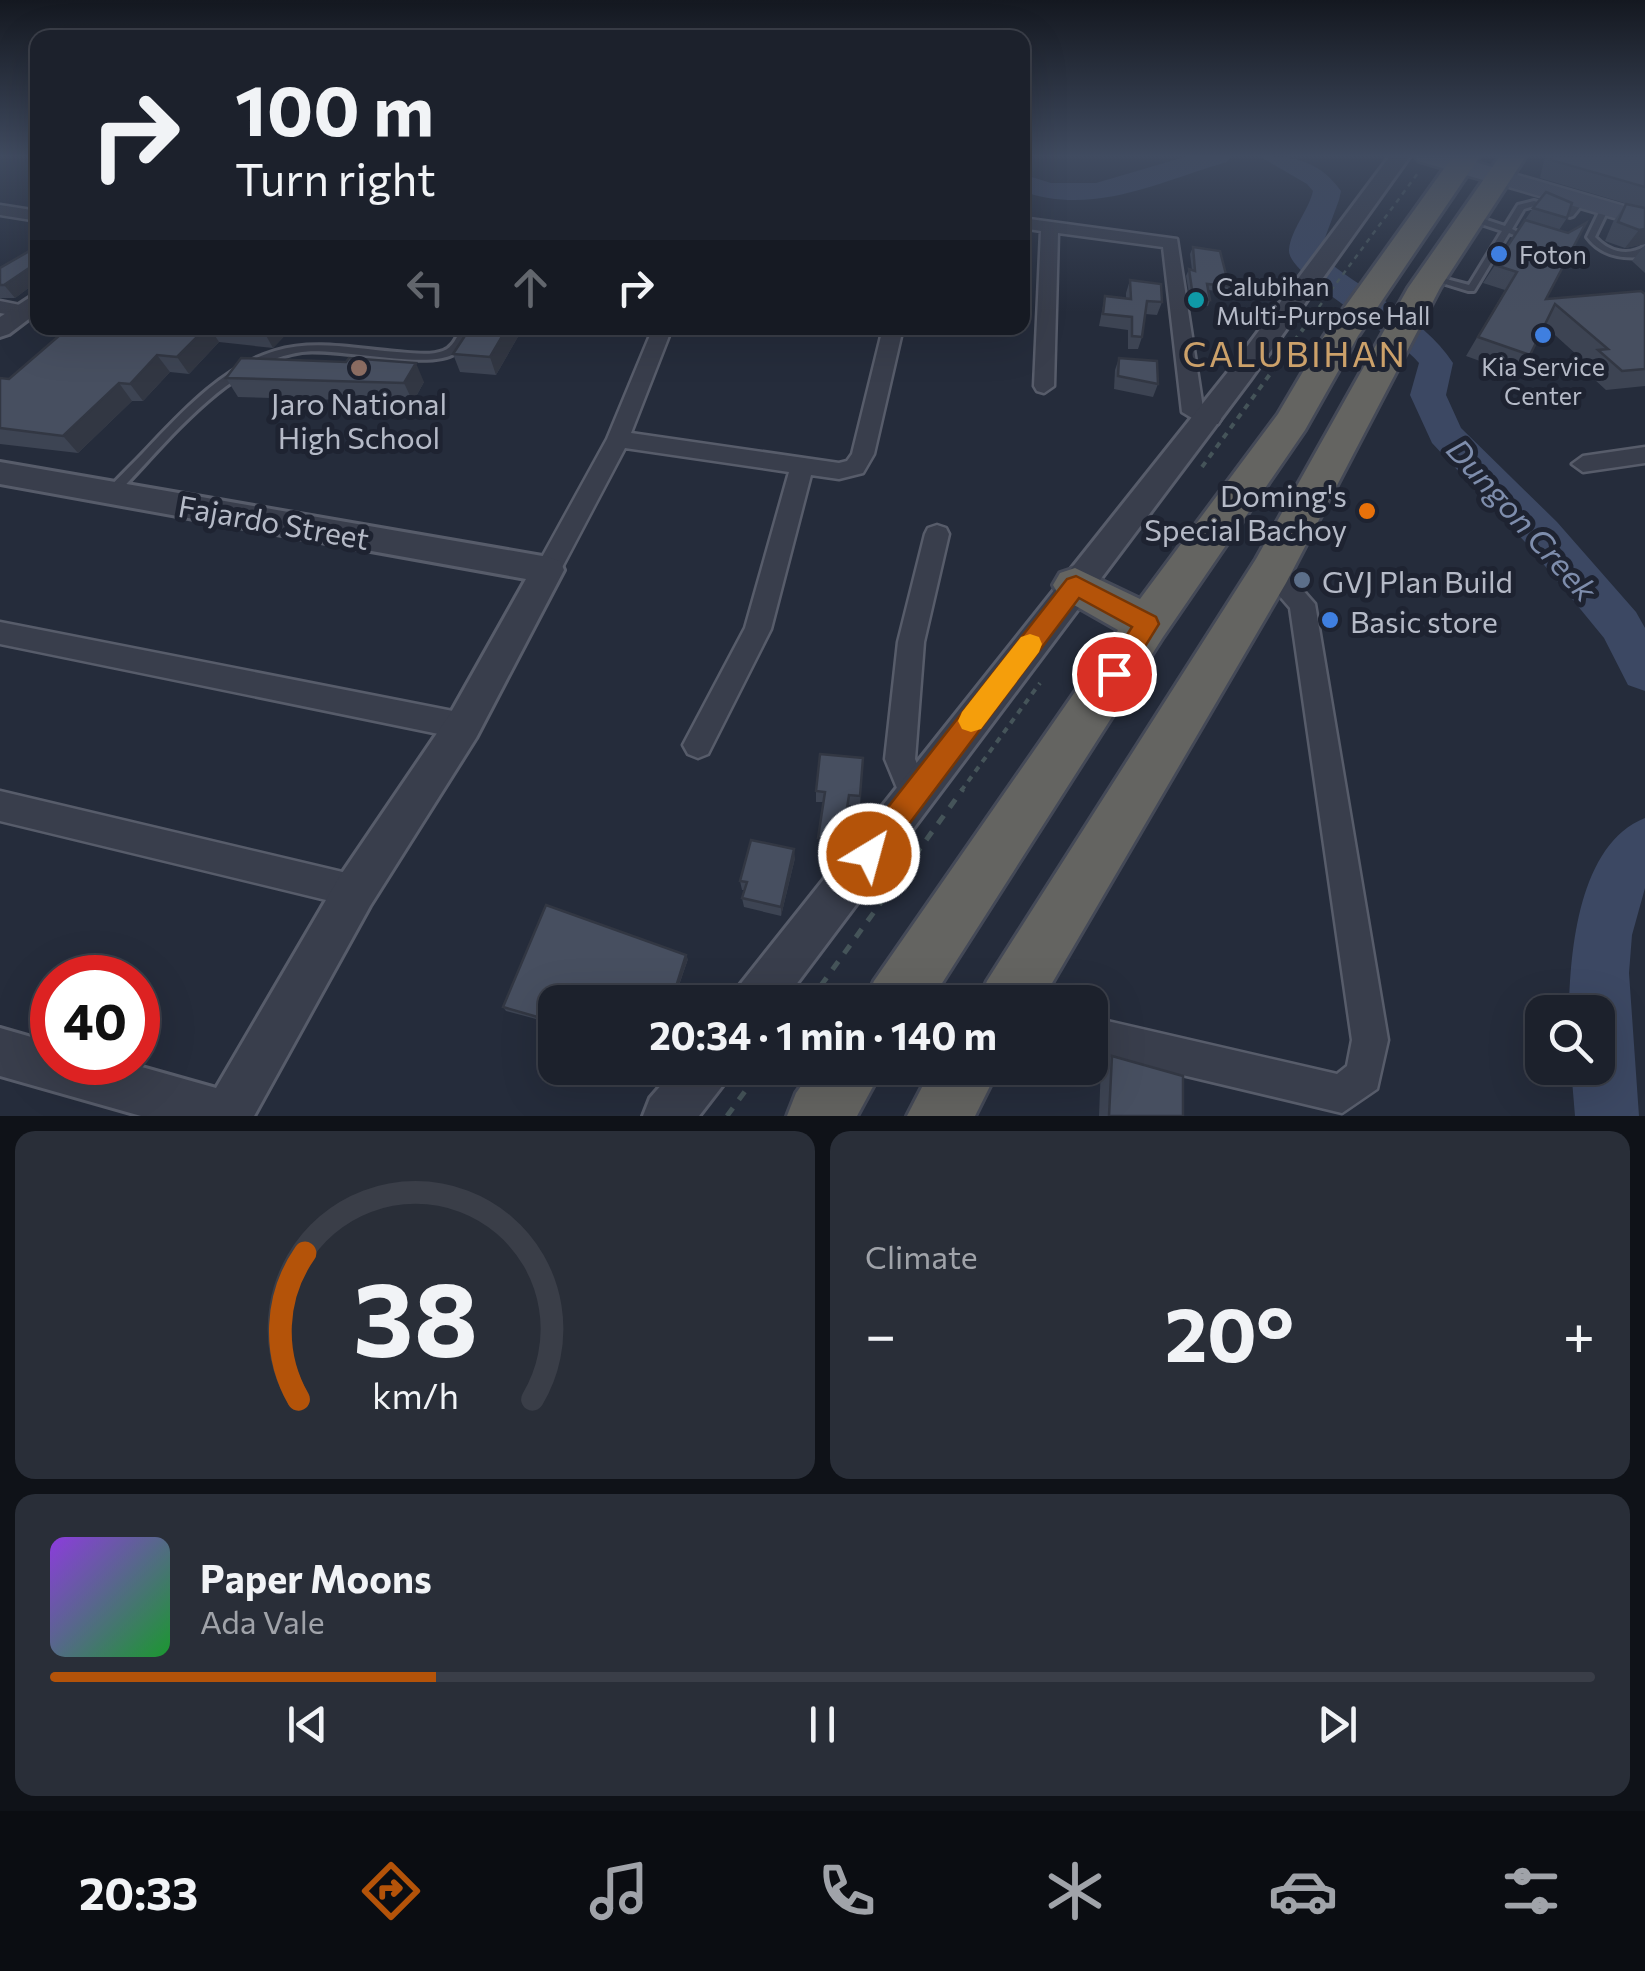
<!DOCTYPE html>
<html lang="en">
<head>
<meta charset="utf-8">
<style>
	:root { --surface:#1c212c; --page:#292e38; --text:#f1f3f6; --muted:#a0a3a9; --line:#3a3e48; --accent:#b45309 }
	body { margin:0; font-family:Commissioner,sans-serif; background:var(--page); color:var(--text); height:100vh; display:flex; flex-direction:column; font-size:38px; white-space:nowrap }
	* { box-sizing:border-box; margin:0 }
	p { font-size:32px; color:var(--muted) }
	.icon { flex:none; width:55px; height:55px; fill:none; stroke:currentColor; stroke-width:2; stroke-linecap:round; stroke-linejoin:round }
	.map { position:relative; height:1116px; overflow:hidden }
	.side { display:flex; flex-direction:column; gap:15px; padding:15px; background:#0f1218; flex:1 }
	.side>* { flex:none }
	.hud { position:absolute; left:30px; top:30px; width:1000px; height:305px; border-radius:20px; box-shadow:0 10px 40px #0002,0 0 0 2px var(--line); background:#1c212c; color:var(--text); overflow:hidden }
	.buttons { position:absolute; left:1525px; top:995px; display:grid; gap:20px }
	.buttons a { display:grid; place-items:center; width:90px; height:90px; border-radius:20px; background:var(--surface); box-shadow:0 10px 40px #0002,0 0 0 2px var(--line); font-size:50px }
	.speed { position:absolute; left:30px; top:955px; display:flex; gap:20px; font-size:50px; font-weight:700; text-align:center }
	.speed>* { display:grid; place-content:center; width:130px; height:130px; border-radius:50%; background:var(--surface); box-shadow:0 10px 40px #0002,0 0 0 2px var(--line); line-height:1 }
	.speed .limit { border:15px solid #d22; background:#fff; color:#111 }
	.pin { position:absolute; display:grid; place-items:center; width:85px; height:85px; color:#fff; margin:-42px; border:5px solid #fff; border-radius:50%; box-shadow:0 2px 10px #0007 }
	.me { position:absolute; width:110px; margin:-55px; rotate:37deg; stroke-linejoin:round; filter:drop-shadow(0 0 8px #0008) }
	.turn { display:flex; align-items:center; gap:35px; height:210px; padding:0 40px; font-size:45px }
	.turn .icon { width:130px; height:130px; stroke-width:2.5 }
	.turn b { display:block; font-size:70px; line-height:85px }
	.lanes { display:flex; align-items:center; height:95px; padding:0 40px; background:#0003; justify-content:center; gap:50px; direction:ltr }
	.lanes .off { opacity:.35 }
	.big { font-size:75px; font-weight:700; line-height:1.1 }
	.side .tile { flex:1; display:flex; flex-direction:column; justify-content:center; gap:15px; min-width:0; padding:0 35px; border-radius:20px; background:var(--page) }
	.side .dial { align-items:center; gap:0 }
	.dial svg { height:260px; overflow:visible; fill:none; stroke:var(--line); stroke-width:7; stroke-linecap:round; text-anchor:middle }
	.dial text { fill:var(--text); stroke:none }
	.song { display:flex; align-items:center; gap:30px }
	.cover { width:120px; height:120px; border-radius:15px; background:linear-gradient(135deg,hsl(270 70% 55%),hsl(130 70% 35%)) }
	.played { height:10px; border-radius:5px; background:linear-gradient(90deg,var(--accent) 25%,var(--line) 25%) }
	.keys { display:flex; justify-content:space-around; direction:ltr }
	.heat { display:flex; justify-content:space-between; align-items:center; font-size:55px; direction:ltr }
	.side .tiles { flex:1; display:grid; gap:15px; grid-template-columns:1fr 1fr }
	.tile:last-child { grid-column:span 2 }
	.trip { position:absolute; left:538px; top:985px; width:570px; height:100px; border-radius:20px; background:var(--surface); box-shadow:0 10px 40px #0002,0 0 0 2px var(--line); font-weight:700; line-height:100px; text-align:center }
	.tab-bar { display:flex; height:160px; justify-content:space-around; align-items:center; background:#0b0d12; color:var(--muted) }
	.tab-bar .icon { width:70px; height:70px }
	.tab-bar .active { color:var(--accent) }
	.tab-bar b { font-size:45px; color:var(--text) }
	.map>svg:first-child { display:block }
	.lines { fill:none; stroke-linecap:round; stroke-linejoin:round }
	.river { fill:#3c4863; fill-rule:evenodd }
	.service-casing { stroke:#575c6a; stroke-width:6 }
	.minor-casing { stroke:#575c6a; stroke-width:5 }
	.tertiary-casing { stroke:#575c6a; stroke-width:6 }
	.secondary-casing { stroke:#575c6a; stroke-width:5 }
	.primary-casing { stroke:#424755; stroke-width:5 }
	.trunk-casing { stroke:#444957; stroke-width:6 }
	.path-far2 { stroke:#455459; stroke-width:2.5; stroke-dasharray:5 5; stroke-linecap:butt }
	.path-far1 { stroke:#455459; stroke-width:4; stroke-dasharray:6 6; stroke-linecap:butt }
	.path { stroke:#455459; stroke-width:5; stroke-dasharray:10 10; stroke-linecap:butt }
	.service { fill:#393e4c; fill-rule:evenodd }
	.minor { fill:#393e4c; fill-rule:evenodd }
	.tertiary { fill:#393e4c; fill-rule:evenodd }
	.secondary { fill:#474d5e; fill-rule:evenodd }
	.primary { fill:#575d6b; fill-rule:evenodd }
	.trunk { fill:#646461; fill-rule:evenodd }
	.wall { fill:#3d4453 }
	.shaded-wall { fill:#323743 }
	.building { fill:#474f60; stroke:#323743; stroke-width:2.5 }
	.route { fill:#b45309; stroke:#753606; stroke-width:2.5 }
	.slow { fill:#f59e0b }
	.shop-dot { fill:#3f7fe0; stroke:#1e2331; stroke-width:4 }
	.culture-dot { fill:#0f9aa8; stroke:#1e2331; stroke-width:4 }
	.education-dot { fill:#8d6e63; stroke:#1e2331; stroke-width:4 }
	.food-dot { fill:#e8710a; stroke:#1e2331; stroke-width:4 }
	.service-dot { fill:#5c6f8a; stroke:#1e2331; stroke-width:4 }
	.labels { text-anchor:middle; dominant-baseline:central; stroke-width:10; stroke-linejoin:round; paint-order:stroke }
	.far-poi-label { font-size:25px; fill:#b5bac7; stroke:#1e2331; text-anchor:start }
	.poi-label { font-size:30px; fill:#b5bac7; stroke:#1e2331; text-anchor:start }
	.street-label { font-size:30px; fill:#b5bac7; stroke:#1e2331 }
	.water-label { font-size:32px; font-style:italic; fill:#7e8dac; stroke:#1e2331 }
	.quarter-label { font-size:35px; letter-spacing:2.5px; fill:#cca16a; stroke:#1e2331 }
</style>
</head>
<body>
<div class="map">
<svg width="1645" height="1116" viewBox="0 0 1645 1116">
	<rect width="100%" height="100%" fill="#252c3b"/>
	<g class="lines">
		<g class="river">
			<path d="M1188,156H1231L1227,162C1160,181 1093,217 1022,191V174L1051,183H1096Z"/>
			<path d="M1259,156C1294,156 1320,161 1341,191L1339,200L1319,254C1362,292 1421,314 1453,363L1446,395L1461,428L1557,522L1636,612L1645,628V691L1628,685L1604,638L1527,544L1432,443L1410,395L1419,363C1398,336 1287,276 1289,250C1291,229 1308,212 1313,191L1307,184Z"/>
			<path d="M1645,818V888L1632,935L1629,973L1639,1116H1575L1571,1068H1598V1012H1569C1570,950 1579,844 1645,818Z"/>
		</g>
		<defs>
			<g id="service">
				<polygon points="1578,199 1585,201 1573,216 1570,217 1534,206 1524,209 1512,229 1518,232 1514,235 1509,233 1474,291 1468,291 1426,278 1431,275 1469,285 1502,231 1466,219 1466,215 1472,215 1505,226 1518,205 1534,201 1568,211"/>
				<path d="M1605,205L1609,208L1595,237C1609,252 1628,257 1645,246V254L1642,257C1620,259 1600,255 1587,237L1601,208Z"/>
				<path d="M462,328H472C467,336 462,348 455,353C431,371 337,347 302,352C226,363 167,443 116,495H108L106,492C117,478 131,466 143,453C180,414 222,367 275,351C315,339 357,349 397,352C411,353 430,356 443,351C453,348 457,336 462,328Z"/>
			</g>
			<g id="minor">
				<polygon points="0,205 38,211 38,221 0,215"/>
				<polygon points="1022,218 1177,239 1203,408 1221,419 1218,424 1202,424 1182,412 1163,247 1058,233 1054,386 1044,393 1037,391 1034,386 1041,231 1022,228"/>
				<polygon points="0,301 30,307 33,311 23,317 0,313"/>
				<polygon points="653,328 672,328 631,433 839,463 847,461 852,454 883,328 903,328 874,454 863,473 839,479 811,475 771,629 708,754 698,758 688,754 683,745 745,628 789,472 625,448 557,577 539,577 535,570 607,439"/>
				<polygon points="1645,447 1645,463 1583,472 1572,464 1583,456"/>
				<polygon points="937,525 946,528 949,534 924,642 915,759 930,795 926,805 915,809 904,805 885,759 898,642 925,534 928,528"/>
				<polygon points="1271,561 1280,564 1315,604 1388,1040 1377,1089 1342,1113 1090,1053 1090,1017 1337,1074 1347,1066 1352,1040 1290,608 1258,571 1262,564"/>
				<polygon points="0,622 463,713 473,717 477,726 473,735 463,739 0,644"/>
				<polygon points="0,791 355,875 367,879 371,891 367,903 355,907 0,821"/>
			</g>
			<g id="tertiary">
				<polygon points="1390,156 1410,156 1250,380 783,1002 732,1002 739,986 1231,368"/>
				<polygon points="38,292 38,312 9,334 0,337 0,317"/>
				<polygon points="0,462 548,557 560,561 564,570 476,738 370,906 254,1116 141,1116 0,1076 0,1028 52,1043 52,1062 124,1062 216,1088 340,876 450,714 526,579 0,484"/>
				<polygon points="676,1068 730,1068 723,1085 699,1116 643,1116 650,1098"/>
			</g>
			<polygon id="secondary" points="1500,170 1645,212 1645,227 1492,182 1489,177"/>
			<polygon id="primary" points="1415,156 1455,156 1509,172 1513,177 1500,185 1418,161"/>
			<g id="trunk">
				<polygon points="1453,156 1480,156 1358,336 1305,430 1163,637 930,1002 865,1002 874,981 1118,630 1060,597 1053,585 1060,573 1075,568 1140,599 1278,414 1324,336"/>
				<polygon points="1500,156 1526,156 1440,288 1286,583 1041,1002 978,1002 987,981 1256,559 1408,288"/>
				<polygon points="814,1068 883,1068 857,1116 787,1116 796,1093"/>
				<polygon points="932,1068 999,1068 975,1116 907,1116"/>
			</g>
		</defs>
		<use href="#service" class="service-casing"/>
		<use href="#minor" class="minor-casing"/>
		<use href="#tertiary" class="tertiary-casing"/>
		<use href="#secondary" class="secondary-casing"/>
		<use href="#primary" class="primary-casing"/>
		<use href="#trunk" class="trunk-casing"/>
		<polyline class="path-far2" points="1307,323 1418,173"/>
		<g class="path-far1">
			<polyline points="1202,467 1309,321"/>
			<polyline points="961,791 1040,683"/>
		</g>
		<g class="path">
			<polyline points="809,1002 963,789"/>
			<polyline points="727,1116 762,1068"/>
		</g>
		<use href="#service" class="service"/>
		<use href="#minor" class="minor"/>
		<use href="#tertiary" class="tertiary"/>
		<use href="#secondary" class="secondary"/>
		<use href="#primary" class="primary"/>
		<use href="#trunk" class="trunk"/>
	</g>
	<g class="wall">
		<polygon points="1545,156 1645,156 1645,244 1625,248 1605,241 1613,222 1626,204 1631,205 1540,178"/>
		<polygon points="1533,208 1567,218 1559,230 1546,299 1645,294 1645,386 1606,390 1583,369 1587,364 1545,326 1530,355 1516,374 1466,356 1505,290 1483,283"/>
		<polygon points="1645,245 1645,273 1632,261"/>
		<polygon points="38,246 38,281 15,298 0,298 0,268"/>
		<polygon points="1193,247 1229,286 1227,292 1208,290 1210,300 1208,306 1191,304 1186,276 1189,269 1192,270 1190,254"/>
		<polygon points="1130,280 1162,302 1157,315 1145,314 1142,337 1138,349 1128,349 1128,330 1099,326 1105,296 1126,299 1126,293"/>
		<polygon points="68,328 292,328 273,348 219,342 189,374 170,372 143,401 132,401 78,453 0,444 0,378 9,379"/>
		<polygon points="523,328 496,375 460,372 453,354"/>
		<polygon points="1119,358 1158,384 1153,397 1114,389 1115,370"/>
		<polygon points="226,378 424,382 413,402 238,397"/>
		<polygon points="863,758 860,806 848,805 842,851 818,848 823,802 816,802 816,791"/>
		<polygon points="795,858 781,916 744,907 742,898 745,890 742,890 740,881"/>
		<polygon points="688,959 676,994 555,1002 555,1024 506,1011 503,1007"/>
		<polygon points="1112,1056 1183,1116 1099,1116 1101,1065"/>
	</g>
	<g class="shaded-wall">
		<polygon points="1645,229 1645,244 1625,248 1639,230"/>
		<polygon points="38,262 38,281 15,298 4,285"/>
		<polygon points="206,328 210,328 219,342 189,374 177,357"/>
		<polygon points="266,328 292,328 273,348 263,330"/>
		<polygon points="507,328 523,328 496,375 490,357"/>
		<polygon points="157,355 170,372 143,401 130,384"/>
		<polygon points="416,363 424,382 413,402 404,383"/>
		<polygon points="119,383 132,401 78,453 63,436"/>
		<polygon points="794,849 795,858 781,916 781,907"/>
		<polygon points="686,955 688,959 675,996 674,993"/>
	</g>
	<g class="building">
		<polygon points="1552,156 1645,156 1645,187 1551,160"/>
		<polygon points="1546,192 1572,203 1567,218 1533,208"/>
		<polygon points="1626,204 1645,208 1645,229 1639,230 1618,222"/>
		<polygon points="1525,220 1568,233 1586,223 1546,299 1641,291 1645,294 1645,369 1622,371 1598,350 1608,349 1555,304 1530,355 1478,337 1517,272 1495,265"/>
		<polygon points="38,246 38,262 4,285 0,285 0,268"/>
		<polygon points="1193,247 1220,251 1229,286 1207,284 1210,300 1193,297 1189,269 1195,271"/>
		<polygon points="1130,280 1161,284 1162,302 1147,301 1142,337 1132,336 1132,317 1103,314 1105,296 1131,299"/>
		<polygon points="68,328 206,328 177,357 157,355 130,384 119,383 63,436 0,428 0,378 9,379"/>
		<polygon points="238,328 266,328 263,330"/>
		<polygon points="470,328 507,328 490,357 453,354"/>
		<polygon points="241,358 346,362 349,358 416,363 404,383 226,378"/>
		<polygon points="1119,358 1157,361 1158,384 1118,376"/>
		<polygon points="820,754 863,758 860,796 849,795 842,841 818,838 825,792 816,791"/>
		<polygon points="751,840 794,849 781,907 742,898 747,882 740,881"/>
		<polygon points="546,905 686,955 674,993 702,1002 555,1002 555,1022 503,1007"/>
		<polygon points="1112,1056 1183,1076 1183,1116 1109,1116"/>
	</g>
	<linearGradient id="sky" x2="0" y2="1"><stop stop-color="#141820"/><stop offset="0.5" stop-color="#404b60"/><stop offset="1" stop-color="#404b60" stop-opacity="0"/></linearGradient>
	<rect width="1645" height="312" fill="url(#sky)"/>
	<polygon class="route" points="1076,576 1156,617 1159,624 1123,682 1114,685 1106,682 1102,674 1132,627 1079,598 879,864 869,868 859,864 854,854 859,844 1067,579"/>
	<polygon class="slow" points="1030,634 1039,637 1042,644 1039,652 981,729 971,732 962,729 958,721 962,712 1021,637"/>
	<g class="shop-dot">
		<circle cx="1499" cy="254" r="10"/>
		<circle cx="1543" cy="335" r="10"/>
		<circle cx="1330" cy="620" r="10"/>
	</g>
	<circle class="culture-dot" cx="1196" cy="300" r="10"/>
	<circle class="education-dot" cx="359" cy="368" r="10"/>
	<circle class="food-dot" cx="1367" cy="511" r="10"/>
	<circle class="service-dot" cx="1302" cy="580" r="10"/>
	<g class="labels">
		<g class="far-poi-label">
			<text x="1519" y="254">Foton</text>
			<text x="1216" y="286">Calubihan<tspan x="1216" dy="29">Multi-Purpose Hall</tspan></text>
			<text x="1543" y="366" text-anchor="middle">Kia Service<tspan x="1543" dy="29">Center</tspan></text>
		</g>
		<g class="poi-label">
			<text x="359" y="402" text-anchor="middle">Jaro National<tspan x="359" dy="34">High School</tspan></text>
			<text x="1347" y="494" text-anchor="end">Doming's<tspan x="1347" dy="34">Special Bachoy</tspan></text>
			<text x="1322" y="580">GVJ Plan Build</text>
			<text x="1350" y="620">Basic store</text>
		</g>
		<g class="street-label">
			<text transform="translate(274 521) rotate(10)">Fajardo Street</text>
		</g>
		<g class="water-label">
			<text transform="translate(1523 519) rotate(48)">Dungon Creek</text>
		</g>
		<g class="quarter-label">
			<text x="1295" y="352">CALUBIHAN</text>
		</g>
	</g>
</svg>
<div class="buttons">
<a><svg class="icon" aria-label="search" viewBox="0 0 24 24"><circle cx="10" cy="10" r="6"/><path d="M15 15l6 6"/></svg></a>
</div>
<div class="speed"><div class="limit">40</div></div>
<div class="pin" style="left:1114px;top:674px;background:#d93025"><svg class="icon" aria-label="arrive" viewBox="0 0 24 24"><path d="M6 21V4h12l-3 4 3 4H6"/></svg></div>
<svg class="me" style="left:869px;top:854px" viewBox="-20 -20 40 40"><circle r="17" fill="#b45309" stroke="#fff" stroke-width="3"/><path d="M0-11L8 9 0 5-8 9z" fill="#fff"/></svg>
<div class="trip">20:34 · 1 min · 140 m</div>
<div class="hud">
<div class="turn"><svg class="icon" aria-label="right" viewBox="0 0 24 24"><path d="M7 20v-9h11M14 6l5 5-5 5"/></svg><div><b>100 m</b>Turn right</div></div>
<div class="lanes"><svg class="icon off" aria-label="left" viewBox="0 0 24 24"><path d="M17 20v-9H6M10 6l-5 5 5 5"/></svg><svg class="icon off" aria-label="ahead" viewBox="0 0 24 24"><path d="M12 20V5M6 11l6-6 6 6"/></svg><svg class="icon" aria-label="right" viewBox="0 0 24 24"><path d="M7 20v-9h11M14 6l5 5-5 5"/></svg></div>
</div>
</div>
<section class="side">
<div class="tiles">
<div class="tile dial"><svg viewBox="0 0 100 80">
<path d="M14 69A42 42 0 1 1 86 69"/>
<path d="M14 69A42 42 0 0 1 16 24" stroke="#b45309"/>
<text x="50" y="56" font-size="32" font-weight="700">38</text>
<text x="50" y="72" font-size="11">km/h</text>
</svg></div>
<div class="tile"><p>Climate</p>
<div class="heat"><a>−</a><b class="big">20°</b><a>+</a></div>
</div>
<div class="tile">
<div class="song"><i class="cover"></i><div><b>Paper Moons</b><p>Ada Vale</p></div></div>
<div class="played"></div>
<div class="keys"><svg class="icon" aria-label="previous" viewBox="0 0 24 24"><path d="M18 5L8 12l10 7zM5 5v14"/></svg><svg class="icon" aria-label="pause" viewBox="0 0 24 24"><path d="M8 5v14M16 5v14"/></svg><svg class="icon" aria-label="next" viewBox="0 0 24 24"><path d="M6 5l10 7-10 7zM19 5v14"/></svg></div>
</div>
</div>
</section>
<nav class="tab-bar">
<b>20:33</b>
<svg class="icon active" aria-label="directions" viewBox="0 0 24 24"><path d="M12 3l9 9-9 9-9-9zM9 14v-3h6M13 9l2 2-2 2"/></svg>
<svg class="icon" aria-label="music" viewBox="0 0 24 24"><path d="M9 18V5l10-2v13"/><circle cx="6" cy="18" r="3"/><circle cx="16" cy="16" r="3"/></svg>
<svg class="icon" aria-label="phone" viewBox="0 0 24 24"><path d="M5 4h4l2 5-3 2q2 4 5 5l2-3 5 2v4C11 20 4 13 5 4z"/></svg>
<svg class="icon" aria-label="climate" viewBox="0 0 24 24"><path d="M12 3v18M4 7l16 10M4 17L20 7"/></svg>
<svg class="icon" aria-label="car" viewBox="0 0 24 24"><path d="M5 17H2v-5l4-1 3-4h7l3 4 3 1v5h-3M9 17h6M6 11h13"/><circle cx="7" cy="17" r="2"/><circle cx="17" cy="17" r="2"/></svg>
<svg class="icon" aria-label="filters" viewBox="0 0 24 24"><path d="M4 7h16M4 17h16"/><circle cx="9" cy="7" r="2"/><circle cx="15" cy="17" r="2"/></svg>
</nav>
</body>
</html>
